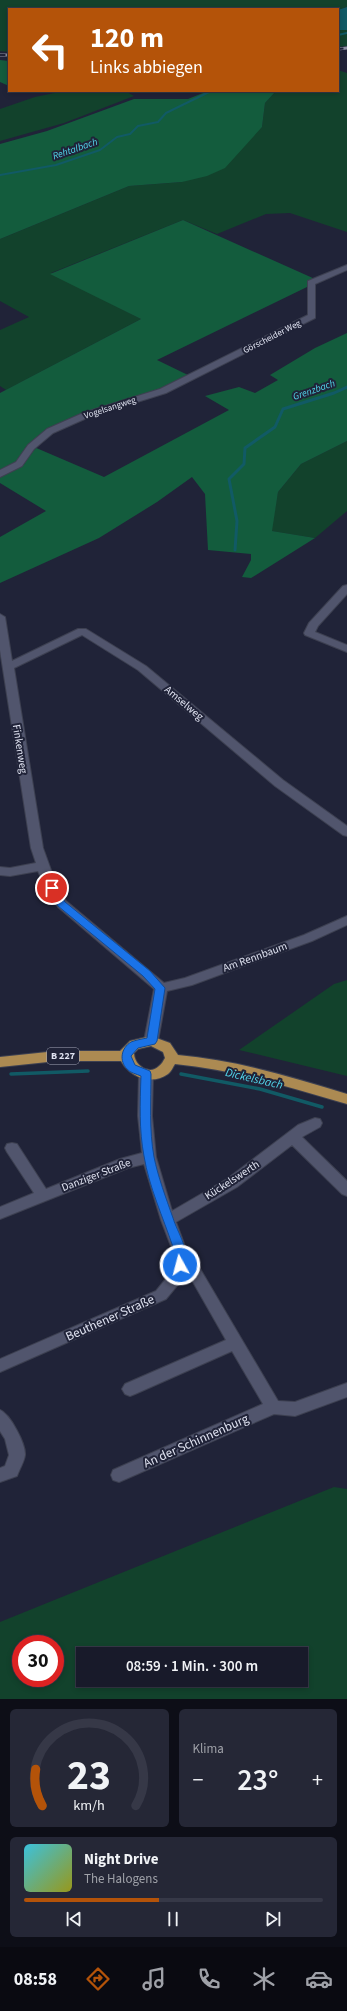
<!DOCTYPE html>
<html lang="de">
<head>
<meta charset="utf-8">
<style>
	:root { --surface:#181a2a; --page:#252736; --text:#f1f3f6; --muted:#9fa1a8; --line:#363847; --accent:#b45309 }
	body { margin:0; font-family:"Source Sans 3",sans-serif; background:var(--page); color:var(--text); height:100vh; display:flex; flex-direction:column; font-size:15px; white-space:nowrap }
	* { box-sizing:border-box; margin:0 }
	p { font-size:13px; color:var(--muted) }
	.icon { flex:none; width:22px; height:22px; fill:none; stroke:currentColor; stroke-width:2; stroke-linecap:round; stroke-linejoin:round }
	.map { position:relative; height:1699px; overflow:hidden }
	.details { display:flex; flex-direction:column; gap:10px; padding:10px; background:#0d0e17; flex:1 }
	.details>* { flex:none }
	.guide { position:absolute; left:8px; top:8px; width:331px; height:84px; border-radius:0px; box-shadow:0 2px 6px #0003,0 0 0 1px var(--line); background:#b45309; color:#fff; overflow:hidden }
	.speed { position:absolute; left:12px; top:1635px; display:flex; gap:8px; font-size:20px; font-weight:700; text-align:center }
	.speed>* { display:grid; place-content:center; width:52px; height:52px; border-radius:50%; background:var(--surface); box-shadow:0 2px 6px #0003,0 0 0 1px var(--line); line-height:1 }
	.speed .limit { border:6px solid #d22; background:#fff; color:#111 }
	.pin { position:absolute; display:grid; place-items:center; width:34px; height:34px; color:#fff; margin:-17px; border:2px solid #fff; border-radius:50%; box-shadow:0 1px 4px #0007 }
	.me { position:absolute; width:44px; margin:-22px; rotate:353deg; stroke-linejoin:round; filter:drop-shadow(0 0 3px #0008) }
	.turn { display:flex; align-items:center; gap:14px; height:84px; padding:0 16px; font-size:18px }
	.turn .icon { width:52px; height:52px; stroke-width:2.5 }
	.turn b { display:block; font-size:28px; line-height:34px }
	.big { font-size:30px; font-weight:600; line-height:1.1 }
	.details .card { flex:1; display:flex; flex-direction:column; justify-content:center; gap:6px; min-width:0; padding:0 14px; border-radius:6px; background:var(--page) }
	.details .dial { align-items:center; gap:0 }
	.dial svg { height:104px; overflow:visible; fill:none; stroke:var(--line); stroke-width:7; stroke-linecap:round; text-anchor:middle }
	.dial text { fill:var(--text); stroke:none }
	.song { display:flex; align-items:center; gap:12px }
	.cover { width:48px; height:48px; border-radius:6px; background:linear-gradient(135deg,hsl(190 70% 55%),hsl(60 70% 35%)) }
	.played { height:4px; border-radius:2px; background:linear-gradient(90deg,var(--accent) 45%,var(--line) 45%) }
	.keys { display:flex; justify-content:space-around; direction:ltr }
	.heat { display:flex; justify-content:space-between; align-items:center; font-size:22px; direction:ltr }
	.details .tiles { flex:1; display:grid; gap:10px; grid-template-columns:1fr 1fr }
	.card:last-child { grid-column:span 2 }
	.trip { position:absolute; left:76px; top:1647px; width:232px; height:40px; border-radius:0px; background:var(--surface); box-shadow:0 2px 6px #0003,0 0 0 1px var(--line); font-weight:600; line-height:40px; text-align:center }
	.tab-bar { display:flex; height:64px; justify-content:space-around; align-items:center; background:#0a0a11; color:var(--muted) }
	.tab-bar .icon { width:28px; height:28px }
	.tab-bar .on { color:var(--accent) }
	.tab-bar b { font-size:18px; color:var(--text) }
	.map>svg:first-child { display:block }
	.green { fill:#12422c; fill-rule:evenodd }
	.forest { fill:#135c3d }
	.water { fill:#115a65 }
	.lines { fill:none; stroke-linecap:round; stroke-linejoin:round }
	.stream-far2 { stroke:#115a65; stroke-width:2 }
	.stream-far1 { stroke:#115a65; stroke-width:3 }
	.stream { stroke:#115a65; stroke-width:3.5 }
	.street-casing { stroke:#3d4051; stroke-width:2 }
	.primary-casing { stroke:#3d4051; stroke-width:2 }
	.street { fill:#51556d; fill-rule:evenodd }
	.primary { fill:#ac8a52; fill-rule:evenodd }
	.rail-casing { stroke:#8c8fa0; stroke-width:3 }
	.rail { stroke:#202338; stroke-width:2; stroke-dasharray:5.5; stroke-linecap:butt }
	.route { fill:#1a73e8; stroke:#114b97 }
	.labels { text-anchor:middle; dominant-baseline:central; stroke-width:4; stroke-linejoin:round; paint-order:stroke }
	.far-street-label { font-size:9px; fill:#e0e3f1; stroke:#202338 }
	.far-water-label { font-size:10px; font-style:italic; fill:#53d7ec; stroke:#202338 }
	.shield { fill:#202338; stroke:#a6a9ba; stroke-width:1 }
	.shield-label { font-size:10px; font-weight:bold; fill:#e0e3f1 }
	.street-label { font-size:11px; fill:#e0e3f1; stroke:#202338 }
	.water-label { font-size:12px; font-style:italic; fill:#53d7ec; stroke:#202338 }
	.near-street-label { font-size:13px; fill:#e0e3f1; stroke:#202338 }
</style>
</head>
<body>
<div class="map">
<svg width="347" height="1699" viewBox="0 0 347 1699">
	<rect width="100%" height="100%" fill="#202338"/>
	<g class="green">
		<polygon points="0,0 347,0 347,7 338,10 9,9 9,52 0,51"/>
		<polygon points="338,30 347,30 347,46 338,47"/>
		<polygon points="338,70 347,73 347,232 290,213 266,214 217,234 183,220 51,273 141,319 6,390 0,386 0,330 29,317 0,301 0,239 129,186 182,182 262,127 265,103 276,91 338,91"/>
		<polygon points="64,91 125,91 134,96 64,123 0,141 0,109 35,97"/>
		<polygon points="347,441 347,511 315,538 271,531 278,492 301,464"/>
		<polygon points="347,980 347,1076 239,1050 334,984"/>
		<path d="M334,1487L347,1489V1699H0V1622ZM21,1644H55V1678H21ZM83,1654H301V1680H83Z"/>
	</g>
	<g class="forest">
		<polygon points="0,60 9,61 9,86 0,82"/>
		<polygon points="208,91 276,91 265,103 262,127 225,168 207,176 182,182 129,186 0,239 0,144 47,131 134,99 188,99"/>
		<polygon points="183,220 315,279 308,282 307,287 157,360 190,376 161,390 47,430 34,447 104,477 229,410 205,396 239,387 255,393 278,380 270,375 315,348 347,333 347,441 301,464 278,492 272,531 315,538 251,578 242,577 251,560 251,554 208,550 205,494 192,477 157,502 99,538 0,583 0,537 46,511 0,483 0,393 141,319 50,274"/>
	</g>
	<polygon class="water" points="347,7 347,30 338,30 338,10"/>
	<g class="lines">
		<g class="stream-far2">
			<polyline points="338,35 347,33"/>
			<polyline points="0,175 56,165 100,150 117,137 130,134 138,126 158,122 166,113 211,91"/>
		</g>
		<polyline class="stream-far1" points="235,550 237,521 229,479 244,464 245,448 275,427 283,409 334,393 347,387"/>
		<g class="stream">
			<polyline points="11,1074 88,1071"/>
			<polyline points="181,1074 260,1089 322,1107"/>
		</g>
		<defs>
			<g id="street">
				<polygon points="347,265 347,270 315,284 315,318 166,393 89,417 53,433 34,449 22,466 0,477 0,470 16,462 28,445 47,429 83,413 160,389 308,315 308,281"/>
				<polygon points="347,585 347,594 318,626 315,632 347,645 347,652 305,635 304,633 309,623 343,586"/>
				<polygon points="0,614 5,617 12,661 78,629 86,629 146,666 283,780 347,826 347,836 343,835 275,786 138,670 82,635 14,668 43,848 56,884 66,901 164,983 185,978 304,935 347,916 347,925 312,941 192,985 167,991 158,1041 156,1044 146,1044 144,1041 154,989 58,907 47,891 38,871 10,876 0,875 0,867 10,868 36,863 31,848 0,650"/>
				<polygon points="146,1069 151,1071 153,1074 152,1116 156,1157 172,1211 227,1179 298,1125 315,1118 320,1119 322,1123 320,1127 302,1137 347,1181 347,1196 342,1194 292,1145 237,1187 176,1222 186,1249 187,1262 199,1267 278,1401 295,1402 347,1383 347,1397 295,1416 274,1414 119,1482 113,1480 111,1475 113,1470 263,1404 232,1351 135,1394 130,1396 125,1394 122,1389 125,1384 226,1340 189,1275 184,1273 180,1282 166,1299 0,1372 0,1359 156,1291 169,1275 173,1265 172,1249 161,1220 144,1164 128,1168 0,1219 0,1207 34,1193 7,1152 5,1148 7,1144 12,1143 17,1144 46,1189 120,1159 142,1153 138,1116 139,1074 141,1071"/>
				<path d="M0,1410C10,1414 26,1444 25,1455C24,1462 19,1470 17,1476L0,1482V1468L5,1466L9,1455L5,1439L0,1431Z"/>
			</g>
			<path id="primary" d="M151,1036L170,1043L178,1055C236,1060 292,1077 347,1094V1104C290,1087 235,1070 175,1064C173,1067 171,1072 168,1074C151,1086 130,1077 121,1061H57L0,1067V1057L57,1051H120L130,1041ZM151,1046L163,1052L165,1058C163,1061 162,1064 159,1066C149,1076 134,1065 134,1053L138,1049Z"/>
		</defs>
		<use href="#street" class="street-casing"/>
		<use href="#primary" class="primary-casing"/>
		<use href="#street" class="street"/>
		<use href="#primary" class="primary"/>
		<defs>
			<g id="rail">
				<polyline points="338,49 347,48"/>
				<polyline points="0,55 9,55"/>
			</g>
		</defs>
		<use href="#rail" class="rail-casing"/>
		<use href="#rail" class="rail"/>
	</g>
	<path class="route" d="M52,885L55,886L65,902L150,971L165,988L157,1041L155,1044L138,1048L131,1056L135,1065L150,1071L151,1074C151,1101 149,1130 154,1157C158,1177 166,1198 173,1218C177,1232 192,1253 184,1268H176C173,1261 175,1254 173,1247C163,1217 149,1187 144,1156C139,1130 140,1103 141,1076C137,1074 130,1073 127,1069C119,1061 121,1048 131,1042C136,1040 142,1039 147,1038L155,989L143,976L58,906L47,888Z"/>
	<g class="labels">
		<g class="far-street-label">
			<text transform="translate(272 337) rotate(-27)">Görscheider Weg</text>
			<text transform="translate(110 408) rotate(-18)">Vogelsangweg</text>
		</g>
		<g class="far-water-label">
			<text transform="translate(75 149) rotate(-19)">Rehtalbach</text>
			<text transform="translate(314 390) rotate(-19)">Grenzbach</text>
		</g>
		<rect class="shield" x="47" y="1048" width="32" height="16" rx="3"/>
		<g class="shield-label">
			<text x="63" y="1056">B 227</text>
		</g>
		<g class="street-label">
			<text transform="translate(184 703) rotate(40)">Amselweg</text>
			<text transform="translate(20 749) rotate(81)">Finkenweg</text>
			<text transform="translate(255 957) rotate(-20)">Am Rennbaum</text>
			<text transform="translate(96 1175) rotate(-21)">Danziger Straße</text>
			<text transform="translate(232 1180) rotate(-33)">Kückelswerth</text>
		</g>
		<g class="water-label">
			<text transform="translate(254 1079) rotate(13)">Dickelsbach</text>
		</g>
		<g class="near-street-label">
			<text transform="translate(110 1318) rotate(-24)">Beuthener Straße</text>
			<text transform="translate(196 1441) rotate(-24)">An der Schinnenburg</text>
		</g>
	</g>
</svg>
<div class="speed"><div class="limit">30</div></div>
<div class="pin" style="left:52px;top:888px;background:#d93025"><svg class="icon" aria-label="arrive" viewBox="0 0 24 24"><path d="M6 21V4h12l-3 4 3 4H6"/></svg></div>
<svg class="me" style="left:180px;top:1265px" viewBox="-20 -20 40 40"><circle r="17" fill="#1a73e8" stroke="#fff" stroke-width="3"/><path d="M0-11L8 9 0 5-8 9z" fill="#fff"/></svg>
<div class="trip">08:59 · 1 Min. · 300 m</div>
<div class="guide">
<div class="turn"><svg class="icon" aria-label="left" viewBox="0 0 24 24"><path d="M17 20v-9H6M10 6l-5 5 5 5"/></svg><div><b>120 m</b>Links abbiegen</div></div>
</div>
</div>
<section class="details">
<div class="tiles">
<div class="card dial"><svg viewBox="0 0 100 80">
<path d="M14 69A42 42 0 1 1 86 69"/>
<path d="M14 69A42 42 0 0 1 9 41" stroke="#b45309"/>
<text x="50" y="56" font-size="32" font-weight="700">23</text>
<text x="50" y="72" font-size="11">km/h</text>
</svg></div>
<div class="card"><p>Klima</p>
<div class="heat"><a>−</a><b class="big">23°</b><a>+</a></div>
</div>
<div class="card">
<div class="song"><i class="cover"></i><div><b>Night Drive</b><p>The Halogens</p></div></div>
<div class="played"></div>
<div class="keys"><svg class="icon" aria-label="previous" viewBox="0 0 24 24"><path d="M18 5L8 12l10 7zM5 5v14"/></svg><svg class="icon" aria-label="pause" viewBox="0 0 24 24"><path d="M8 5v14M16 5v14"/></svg><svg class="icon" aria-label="next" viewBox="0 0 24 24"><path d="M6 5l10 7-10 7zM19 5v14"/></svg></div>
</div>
</div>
</section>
<nav class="tab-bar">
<b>08:58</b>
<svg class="icon on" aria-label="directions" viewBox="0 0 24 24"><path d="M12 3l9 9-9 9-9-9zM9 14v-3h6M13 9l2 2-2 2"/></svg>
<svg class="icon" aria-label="music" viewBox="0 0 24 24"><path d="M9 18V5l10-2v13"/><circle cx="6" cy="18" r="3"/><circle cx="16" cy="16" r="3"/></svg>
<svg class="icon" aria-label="phone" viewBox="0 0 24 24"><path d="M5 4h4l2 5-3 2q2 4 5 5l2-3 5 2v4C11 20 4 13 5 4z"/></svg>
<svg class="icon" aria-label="climate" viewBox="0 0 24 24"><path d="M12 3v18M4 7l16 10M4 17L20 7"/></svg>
<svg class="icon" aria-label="car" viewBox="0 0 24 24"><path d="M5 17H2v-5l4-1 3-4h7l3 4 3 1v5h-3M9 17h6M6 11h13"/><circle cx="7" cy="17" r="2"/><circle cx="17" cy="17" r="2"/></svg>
</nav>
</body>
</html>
